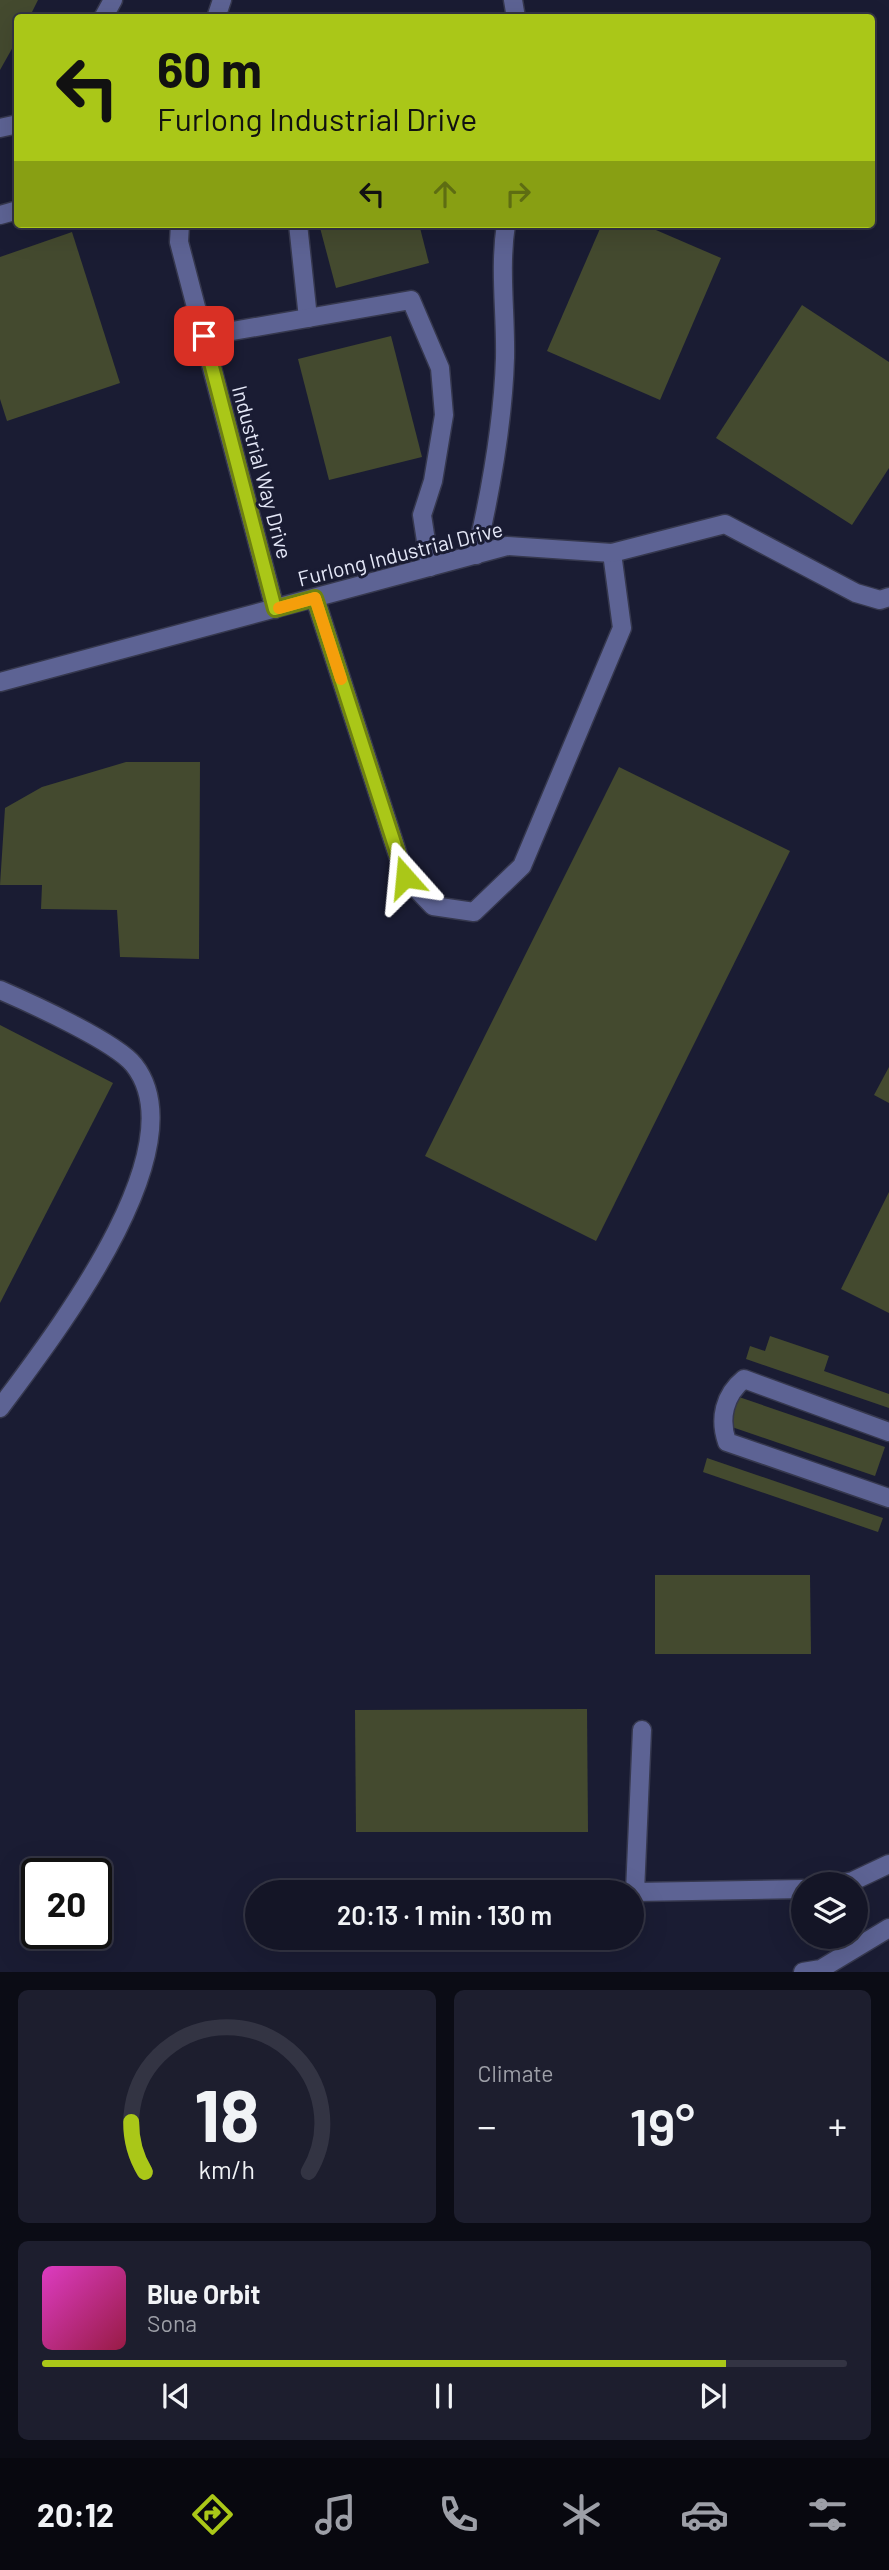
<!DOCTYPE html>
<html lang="en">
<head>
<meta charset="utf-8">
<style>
	:root { --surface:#141526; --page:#1d1e2e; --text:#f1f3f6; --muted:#9d9fa7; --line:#333443; --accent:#aac718 }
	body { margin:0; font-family:Barlow,sans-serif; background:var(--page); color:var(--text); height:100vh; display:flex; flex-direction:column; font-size:26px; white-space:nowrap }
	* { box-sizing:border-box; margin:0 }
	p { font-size:23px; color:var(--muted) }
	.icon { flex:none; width:38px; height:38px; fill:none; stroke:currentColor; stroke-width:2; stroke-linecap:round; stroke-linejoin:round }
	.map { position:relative; height:1972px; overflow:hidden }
	.sheet { display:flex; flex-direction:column; gap:18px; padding:18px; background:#0b0c15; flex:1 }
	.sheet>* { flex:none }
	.guide { position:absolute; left:14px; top:14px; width:861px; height:214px; border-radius:7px; box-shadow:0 7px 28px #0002,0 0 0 2px var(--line); background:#aac718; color:#111; overflow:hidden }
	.fabs { position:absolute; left:791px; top:1872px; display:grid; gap:14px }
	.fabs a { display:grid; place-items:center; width:77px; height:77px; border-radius:50%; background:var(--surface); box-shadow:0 7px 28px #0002,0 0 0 2px var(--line); font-size:35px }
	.speed { position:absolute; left:21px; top:1858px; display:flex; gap:14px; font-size:35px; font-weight:700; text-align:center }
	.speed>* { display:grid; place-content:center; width:91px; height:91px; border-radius:50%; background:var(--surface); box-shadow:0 7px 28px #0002,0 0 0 2px var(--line); line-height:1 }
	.speed .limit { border:4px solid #111; border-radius:10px; background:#fff; color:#111 }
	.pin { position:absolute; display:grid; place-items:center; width:60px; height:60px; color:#fff; margin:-30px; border-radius:14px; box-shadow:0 4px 10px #0006 }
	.me { position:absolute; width:77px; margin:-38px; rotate:342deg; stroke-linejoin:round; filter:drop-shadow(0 0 5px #0008) }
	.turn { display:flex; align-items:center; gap:24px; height:147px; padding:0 28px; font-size:32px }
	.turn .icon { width:91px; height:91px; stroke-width:2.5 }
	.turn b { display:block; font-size:49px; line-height:60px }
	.lanes { display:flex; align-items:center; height:66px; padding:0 28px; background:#0003; justify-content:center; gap:35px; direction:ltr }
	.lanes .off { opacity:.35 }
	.big { font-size:52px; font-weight:600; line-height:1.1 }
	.sheet .widget { flex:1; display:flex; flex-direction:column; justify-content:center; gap:10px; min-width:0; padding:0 24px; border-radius:10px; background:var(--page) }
	.sheet .dial { align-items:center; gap:0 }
	.dial svg { height:182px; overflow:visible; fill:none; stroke:var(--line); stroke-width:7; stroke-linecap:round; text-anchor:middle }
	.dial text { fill:var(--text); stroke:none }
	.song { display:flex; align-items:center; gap:21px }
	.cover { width:84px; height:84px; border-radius:10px; background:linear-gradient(135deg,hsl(310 70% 55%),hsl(340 70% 35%)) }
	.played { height:7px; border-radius:4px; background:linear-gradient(90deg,var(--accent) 85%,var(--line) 85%) }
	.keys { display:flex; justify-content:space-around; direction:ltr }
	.heat { display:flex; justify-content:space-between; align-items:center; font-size:38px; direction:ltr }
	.sheet .tiles { flex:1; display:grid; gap:18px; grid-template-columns:1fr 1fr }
	.widget:last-child { grid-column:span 2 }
	.trip { position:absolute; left:245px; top:1880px; width:399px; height:70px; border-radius:35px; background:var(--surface); box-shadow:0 7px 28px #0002,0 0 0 2px var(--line); font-weight:600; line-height:70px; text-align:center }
	.dock { display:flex; height:112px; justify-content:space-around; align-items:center; background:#08080f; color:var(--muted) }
	.dock .icon { width:49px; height:49px }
	.dock .active { color:var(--accent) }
	.dock b { font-size:32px; color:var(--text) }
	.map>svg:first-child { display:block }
	.building { fill:#444a2f }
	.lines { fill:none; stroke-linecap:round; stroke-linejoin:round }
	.minor-casing { stroke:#36384e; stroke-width:21 }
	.minor { stroke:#5d6394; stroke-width:18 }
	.route-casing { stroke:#6e8110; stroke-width:18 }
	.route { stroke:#aac718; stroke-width:12 }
	.slow { stroke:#f59e0b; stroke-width:12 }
	.labels { text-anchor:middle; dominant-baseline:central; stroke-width:6; stroke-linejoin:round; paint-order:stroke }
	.street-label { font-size:21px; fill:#e4e7f7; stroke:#1a1c33 }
</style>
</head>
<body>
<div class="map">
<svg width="889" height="1972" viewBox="0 0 889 1972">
	<rect width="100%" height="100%" fill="#1a1c33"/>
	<g class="building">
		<polygon points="0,0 38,0 29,18 18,18 18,38 0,70"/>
		<polygon points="319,224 419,224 429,263 336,288"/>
		<polygon points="602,224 642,224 721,258 660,400 547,351"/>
		<polygon points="72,232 120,383 7,421 0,399 0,257"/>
		<polygon points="802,305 889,362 889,468 852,525 716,438"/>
		<polygon points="391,336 422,457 329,480 298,359"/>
		<polygon points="126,762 200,762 199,959 120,957 117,910 41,909 42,885 0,885 5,808 42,787"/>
		<polygon points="619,767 790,851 596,1241 425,1156"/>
		<polygon points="0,1025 113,1083 0,1303"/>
		<polygon points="889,1067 889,1103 874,1095"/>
		<polygon points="889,1192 889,1313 841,1289"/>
		<polygon points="770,1336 829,1356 824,1371 889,1394 889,1408 746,1359 750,1346 765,1351"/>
		<polygon points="739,1397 885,1447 875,1476 729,1426"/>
		<polygon points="707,1458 883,1518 878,1532 703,1472"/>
		<polygon points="655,1575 810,1575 811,1654 655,1654"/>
		<polygon points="587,1709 588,1832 356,1832 355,1710"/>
	</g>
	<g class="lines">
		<defs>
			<g id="minor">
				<polyline points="513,0 516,18"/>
				<polyline points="103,18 113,0"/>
				<polyline points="216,18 222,0"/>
				<polyline points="0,128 18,124"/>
				<polyline points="0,215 18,210"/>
				<polyline points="180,224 179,242 275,609"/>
				<polyline points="298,224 308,318"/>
				<polyline points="204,336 411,300 440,368 444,415 433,481 422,515 430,567"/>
				<path d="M476,555C491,490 503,425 505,358C506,313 499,269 506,224"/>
				<polyline points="315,598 405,877 433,906 474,912 522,866 622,628 612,553"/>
				<polyline points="0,682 507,546 612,553 725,524 856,593 880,600 889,597"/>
				<path d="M0,990C30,1003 116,1042 134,1065C200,1149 51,1339 0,1408"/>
				<path d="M889,1432L744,1379C724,1395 719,1419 727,1442L889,1498"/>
				<polyline points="642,1730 635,1892 803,1889"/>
				<polyline points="832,1885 853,1881 889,1864"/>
				<polyline points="803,1972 821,1969 889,1928"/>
			</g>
		</defs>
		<use href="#minor" class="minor-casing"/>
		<use href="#minor" class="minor"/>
	</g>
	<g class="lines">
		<defs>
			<polyline id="route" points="204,336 275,609 315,598 405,877"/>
		</defs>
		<use href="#route" class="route-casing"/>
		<use href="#route" class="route"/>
		<polyline class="slow" points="279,608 315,598 341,679"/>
	</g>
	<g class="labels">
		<g class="street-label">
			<text transform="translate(263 472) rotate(75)">Industrial Way Drive</text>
			<text transform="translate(400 553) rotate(-14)">Furlong Industrial Drive</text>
		</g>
	</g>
</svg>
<div class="fabs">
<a><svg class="icon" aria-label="layers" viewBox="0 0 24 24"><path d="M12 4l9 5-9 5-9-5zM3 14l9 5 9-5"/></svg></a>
</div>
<div class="speed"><div class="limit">20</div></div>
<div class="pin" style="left:204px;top:336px;background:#d93025"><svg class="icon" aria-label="arrive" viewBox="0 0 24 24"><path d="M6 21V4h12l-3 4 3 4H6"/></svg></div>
<svg class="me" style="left:405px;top:877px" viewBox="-20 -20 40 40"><path d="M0-17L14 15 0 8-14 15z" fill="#aac718" stroke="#fff" stroke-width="4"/></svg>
<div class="trip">20:13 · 1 min · 130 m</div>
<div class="guide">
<div class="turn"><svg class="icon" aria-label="left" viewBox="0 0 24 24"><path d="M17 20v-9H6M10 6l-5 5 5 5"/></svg><div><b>60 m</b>Furlong Industrial Drive</div></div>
<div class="lanes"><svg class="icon" aria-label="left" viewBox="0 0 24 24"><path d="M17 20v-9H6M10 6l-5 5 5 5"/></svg><svg class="icon off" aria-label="ahead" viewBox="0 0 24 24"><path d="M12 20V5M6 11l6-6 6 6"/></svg><svg class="icon off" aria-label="right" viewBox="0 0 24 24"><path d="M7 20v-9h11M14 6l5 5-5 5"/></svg></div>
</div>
</div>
<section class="sheet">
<div class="tiles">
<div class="widget dial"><svg viewBox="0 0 100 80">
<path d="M14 69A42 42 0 1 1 86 69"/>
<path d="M14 69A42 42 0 0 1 8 47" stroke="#aac718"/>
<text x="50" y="56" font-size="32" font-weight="700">18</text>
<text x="50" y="72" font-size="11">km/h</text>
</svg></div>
<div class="widget"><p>Climate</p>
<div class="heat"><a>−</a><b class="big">19°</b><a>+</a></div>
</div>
<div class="widget">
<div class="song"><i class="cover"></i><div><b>Blue Orbit</b><p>Sona</p></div></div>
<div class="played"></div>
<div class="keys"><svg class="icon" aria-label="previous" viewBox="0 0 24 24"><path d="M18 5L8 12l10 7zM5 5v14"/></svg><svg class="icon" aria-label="pause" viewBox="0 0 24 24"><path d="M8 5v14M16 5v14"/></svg><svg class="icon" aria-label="next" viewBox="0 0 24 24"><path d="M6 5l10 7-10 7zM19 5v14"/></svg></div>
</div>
</div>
</section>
<nav class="dock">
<b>20:12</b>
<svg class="icon active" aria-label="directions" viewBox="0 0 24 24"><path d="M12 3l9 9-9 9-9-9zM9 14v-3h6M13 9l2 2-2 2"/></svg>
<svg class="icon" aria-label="music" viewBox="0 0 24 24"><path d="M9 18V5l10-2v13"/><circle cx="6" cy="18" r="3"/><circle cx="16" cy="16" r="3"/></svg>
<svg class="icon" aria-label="phone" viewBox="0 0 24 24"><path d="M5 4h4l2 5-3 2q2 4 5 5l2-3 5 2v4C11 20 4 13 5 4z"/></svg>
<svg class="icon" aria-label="climate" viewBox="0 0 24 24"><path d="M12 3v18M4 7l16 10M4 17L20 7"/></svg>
<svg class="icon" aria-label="car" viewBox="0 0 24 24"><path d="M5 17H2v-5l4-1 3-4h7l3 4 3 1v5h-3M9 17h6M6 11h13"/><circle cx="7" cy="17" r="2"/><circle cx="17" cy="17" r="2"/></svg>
<svg class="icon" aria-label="filters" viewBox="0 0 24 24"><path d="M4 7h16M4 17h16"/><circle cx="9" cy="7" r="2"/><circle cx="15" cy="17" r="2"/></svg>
</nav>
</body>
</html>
